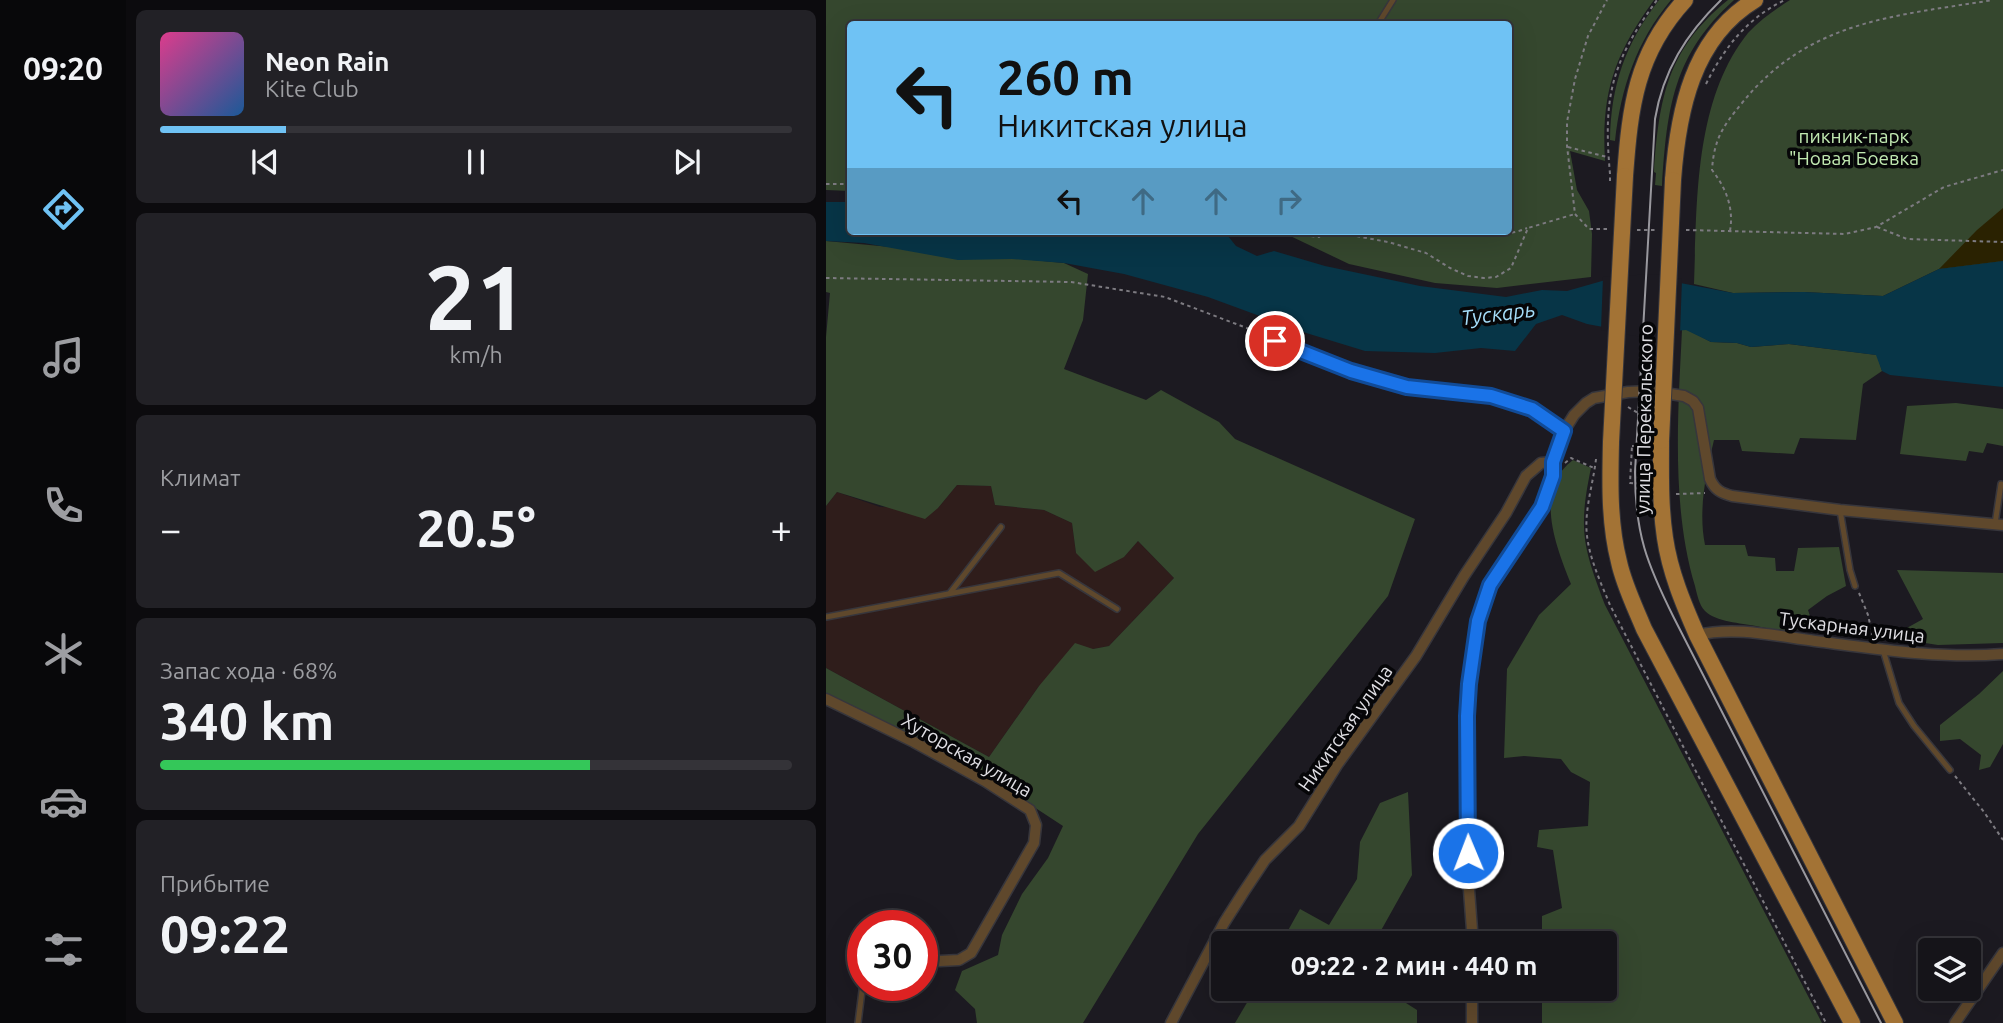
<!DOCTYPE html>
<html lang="ru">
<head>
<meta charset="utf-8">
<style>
	:root { --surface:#151419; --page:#222126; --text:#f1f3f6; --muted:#9d9ea2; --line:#343338; --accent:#6fc2f4 }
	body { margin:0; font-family:Ubuntu,sans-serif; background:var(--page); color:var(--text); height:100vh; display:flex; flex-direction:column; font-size:26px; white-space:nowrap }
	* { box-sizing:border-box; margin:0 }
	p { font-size:23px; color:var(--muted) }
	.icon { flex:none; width:38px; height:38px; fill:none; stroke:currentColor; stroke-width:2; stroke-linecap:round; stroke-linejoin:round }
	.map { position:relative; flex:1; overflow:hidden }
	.panel { display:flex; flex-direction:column; gap:10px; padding:10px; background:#0c0b0e; width:700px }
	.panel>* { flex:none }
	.top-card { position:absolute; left:21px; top:21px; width:665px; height:214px; border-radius:7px; box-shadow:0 7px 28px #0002,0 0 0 2px var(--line); background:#6fc2f4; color:#111; overflow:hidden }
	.fabs { position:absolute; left:1092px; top:938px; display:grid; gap:14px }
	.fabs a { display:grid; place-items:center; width:63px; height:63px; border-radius:7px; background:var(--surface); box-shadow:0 7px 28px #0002,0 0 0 2px var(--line); font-size:35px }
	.speed { position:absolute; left:21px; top:910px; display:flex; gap:14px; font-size:35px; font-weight:700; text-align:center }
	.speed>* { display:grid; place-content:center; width:91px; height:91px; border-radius:50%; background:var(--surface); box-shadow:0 7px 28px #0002,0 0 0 2px var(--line); line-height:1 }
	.speed .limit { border:10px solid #d22; background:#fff; color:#111 }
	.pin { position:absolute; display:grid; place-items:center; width:60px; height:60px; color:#fff; margin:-30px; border:4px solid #fff; border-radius:50%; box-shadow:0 2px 7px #0007 }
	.me { position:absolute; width:77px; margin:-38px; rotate:359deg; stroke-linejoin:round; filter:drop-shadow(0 0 5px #0008) }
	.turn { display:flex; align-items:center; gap:24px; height:147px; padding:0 35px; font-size:32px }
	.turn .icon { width:91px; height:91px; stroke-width:2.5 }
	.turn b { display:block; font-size:49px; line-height:60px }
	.lanes { display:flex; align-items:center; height:66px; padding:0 35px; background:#0003; justify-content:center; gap:35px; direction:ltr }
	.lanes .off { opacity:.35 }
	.big { font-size:52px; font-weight:700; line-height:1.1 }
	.panel .tile { flex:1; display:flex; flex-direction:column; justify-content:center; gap:10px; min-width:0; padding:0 24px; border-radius:10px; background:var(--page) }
	.panel .dial { align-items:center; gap:0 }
	.dial b { font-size:91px; line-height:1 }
	.song { display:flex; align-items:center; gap:21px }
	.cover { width:84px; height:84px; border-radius:10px; background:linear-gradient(135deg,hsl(330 70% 55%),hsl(210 70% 35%)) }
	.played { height:7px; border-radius:4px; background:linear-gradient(90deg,var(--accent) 20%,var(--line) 20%) }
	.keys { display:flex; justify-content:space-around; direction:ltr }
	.heat { display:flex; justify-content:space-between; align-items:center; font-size:38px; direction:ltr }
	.charge { height:10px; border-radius:5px; background:linear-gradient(90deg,#34c759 68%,var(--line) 0) }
	.trip { position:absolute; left:385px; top:931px; width:406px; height:70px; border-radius:7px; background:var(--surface); box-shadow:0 7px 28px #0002,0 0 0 2px var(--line); font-weight:700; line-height:70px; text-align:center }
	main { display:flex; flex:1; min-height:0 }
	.menu { display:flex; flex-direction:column; width:126px; justify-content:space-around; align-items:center; background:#08080a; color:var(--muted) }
	.menu .icon { width:49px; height:49px }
	.menu .selected { color:var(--accent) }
	.menu b { font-size:32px; color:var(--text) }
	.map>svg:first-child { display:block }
	.education { fill:#2f1d1b }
	.green { fill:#35472e }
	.sand { fill:#2a2201 }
	.water { fill:#073547 }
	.pier { fill:#1c1a21 }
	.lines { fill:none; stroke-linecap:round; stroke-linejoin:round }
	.service-casing { stroke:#37363c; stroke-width:8 }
	.minor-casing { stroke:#37363c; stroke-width:13 }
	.primary-casing { stroke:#37363c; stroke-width:18 }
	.path { stroke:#7d7b81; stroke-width:2; stroke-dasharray:3.5 3.5; stroke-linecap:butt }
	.service { stroke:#5f482c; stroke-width:5 }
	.minor { stroke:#5f482c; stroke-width:10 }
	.primary { stroke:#a37335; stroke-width:16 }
	.tram { stroke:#99989e; stroke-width:2 }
	.primary-bridge-casing { stroke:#37363c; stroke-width:18; stroke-linecap:butt }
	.path-bridge { stroke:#7d7b81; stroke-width:2; stroke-dasharray:3.5 3.5; stroke-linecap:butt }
	.primary-bridge { stroke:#a37335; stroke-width:16 }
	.route-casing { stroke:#114b97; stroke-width:18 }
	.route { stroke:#1a73e8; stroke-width:12 }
	.labels { text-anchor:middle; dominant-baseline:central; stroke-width:7; stroke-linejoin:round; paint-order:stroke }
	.park-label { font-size:19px; fill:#c1e9b1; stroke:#060608 }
	.street-label { font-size:19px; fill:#e0dfe4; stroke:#060608 }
	.water-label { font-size:21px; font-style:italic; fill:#a5ddf9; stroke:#060608 }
</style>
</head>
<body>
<main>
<nav class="menu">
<b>09:20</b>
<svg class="icon selected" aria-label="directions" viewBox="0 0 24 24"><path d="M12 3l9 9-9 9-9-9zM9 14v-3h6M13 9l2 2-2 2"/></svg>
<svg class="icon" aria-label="music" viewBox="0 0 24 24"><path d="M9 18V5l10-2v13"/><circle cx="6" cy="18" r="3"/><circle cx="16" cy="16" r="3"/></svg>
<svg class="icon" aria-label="phone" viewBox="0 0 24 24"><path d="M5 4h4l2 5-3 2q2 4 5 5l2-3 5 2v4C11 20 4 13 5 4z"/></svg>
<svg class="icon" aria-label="climate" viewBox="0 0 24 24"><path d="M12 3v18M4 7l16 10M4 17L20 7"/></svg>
<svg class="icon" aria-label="car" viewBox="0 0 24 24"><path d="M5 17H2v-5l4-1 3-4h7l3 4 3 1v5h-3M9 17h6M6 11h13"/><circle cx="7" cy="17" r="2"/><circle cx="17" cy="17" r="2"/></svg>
<svg class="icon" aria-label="filters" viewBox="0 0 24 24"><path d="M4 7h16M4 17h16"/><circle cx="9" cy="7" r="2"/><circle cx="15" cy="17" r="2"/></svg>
</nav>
<section class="panel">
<div class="tile">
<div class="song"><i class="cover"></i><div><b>Neon Rain</b><p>Kite Club</p></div></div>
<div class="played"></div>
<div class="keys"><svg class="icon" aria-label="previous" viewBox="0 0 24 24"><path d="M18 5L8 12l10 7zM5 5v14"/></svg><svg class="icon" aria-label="pause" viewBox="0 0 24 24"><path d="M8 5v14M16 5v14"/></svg><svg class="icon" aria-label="next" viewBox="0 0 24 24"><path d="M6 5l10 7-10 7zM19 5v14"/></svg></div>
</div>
<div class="tile dial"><b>21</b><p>km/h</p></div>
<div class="tile"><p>Климат</p>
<div class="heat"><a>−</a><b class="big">20.5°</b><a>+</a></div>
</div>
<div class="tile"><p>Запас хода · 68%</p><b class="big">340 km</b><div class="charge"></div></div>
<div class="tile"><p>Прибытие</p><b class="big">09:22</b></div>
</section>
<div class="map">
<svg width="1177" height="1023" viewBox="0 0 1177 1023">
	<rect width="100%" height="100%" fill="#1c1a21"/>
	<polygon class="education" points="131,485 165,486 169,505 218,510 246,523 250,553 298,557 312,541 348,578 283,646 267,649 213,686 163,757 0,668 0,506 11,492 54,507 112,508"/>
	<g class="green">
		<path d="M0,0H828C788,55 775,93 779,161L744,151L751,190L763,211L766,234L765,277L671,288L609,283L523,264L458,233L431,236L421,231H682V24H24V191L0,190Z"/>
		<path d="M833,0H845C810,42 795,88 789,141L784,140C785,85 799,44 833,0Z"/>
		<path d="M902,0H908C847,55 841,108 836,186L829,185L830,173L828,172C833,99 841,49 902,0Z"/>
		<path d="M964,0H1177V261L1113,269L1057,296L978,292L907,293L868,284C871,203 868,100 922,33C934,20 950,9 964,0Z"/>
		<polygon points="0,241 238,263 262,274 257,320 238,369 320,400 335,390 393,422 409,439 589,519 562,596 372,834 257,1023 151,1023 149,1009 129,990 136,971 172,955 176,935 196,894 222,858 237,826 170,782 0,693 0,668 163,757 213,686 249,643 267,649 283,646 348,578 312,541 298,557 269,572 250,553 246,523 218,510 169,505 165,486 131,485 112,508 99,519 11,492 0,506 0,337 4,293 0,292"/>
		<path d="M860,329L885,342L911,343L925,347L963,344L1051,355L1056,371L1037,384L1030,440L974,438L968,454L916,451L913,440H888C880,473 872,510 879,545H919L922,556L949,558L950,571H968L972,548L1013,547L1020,586L1001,596L982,610L987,625C970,633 948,630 930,626C915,623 890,622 879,611C873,605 871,594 869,586C845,507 852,412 856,330Z"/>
		<polygon points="1130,403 1177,409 1177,446 1161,443 1157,453 1143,451 1140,461 1074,454 1081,406"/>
		<path d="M747,460L765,468C752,530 757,547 779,605L996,1023H716V989H779V943H716V916L736,908L727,850L711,847L713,830L762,826L764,782L745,772L735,759L698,756L678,758L681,669L713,615L745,584C730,546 707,490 747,460Z"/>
		<polygon points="1071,570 1177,573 1177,643 1112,645 1080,640 1079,629 1097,619"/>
		<polygon points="1177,671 1177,744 1164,767 1153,770 1155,755 1134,739 1114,741 1114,725 1153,694"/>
		<polygon points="582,792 586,875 548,943 455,943 474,909 503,925 531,879 534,842 554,803"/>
		<polygon points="429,989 558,989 591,1010 591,1023 409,1023"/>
	</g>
	<polygon class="sand" points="1177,208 1177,261 1113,269 1151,230"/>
	<polygon class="water" points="0,202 24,202 24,231 380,231 402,236 410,246 431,256 448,251 499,266 594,286 680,297 716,290 741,291 783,279 828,278 907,293 978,292 1057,296 1113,269 1177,261 1177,387 1064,375 1056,371 1050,355 963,344 925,347 911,343 885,342 860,330 815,334 761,324 736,315 710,324 689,351 655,348 609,353 539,351 477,332 382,297 298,274 238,263 186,259 132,260 38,243 0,241"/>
	<polygon class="pier" points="828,274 856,279 854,334 815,337 775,330 777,277"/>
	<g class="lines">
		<defs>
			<g id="service">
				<polyline points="552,24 567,0"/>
				<polyline points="1014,510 1024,570 1029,586"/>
				<polyline points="1169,524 1175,484"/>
				<polyline points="124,593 175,527"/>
				<polyline points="0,617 233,573 291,609"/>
				<polyline points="1057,650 1073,703 1088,726 1124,770"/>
				<polyline points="96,971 114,961"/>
				<polyline points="32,1023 37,983"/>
			</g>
			<g id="minor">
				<path d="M435,334C478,355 534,380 581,387C622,393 668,390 707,410C718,416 728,424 738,431"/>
				<path d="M871,635C909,626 950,636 989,641C1051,649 1114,659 1177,654"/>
				<polyline points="0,699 88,742 159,781 204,810 210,825 208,843 145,953 133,960 114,961"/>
				<path d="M647,943L642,877L641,716L647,647L657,601L665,585L716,507L727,476V462L738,431L748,415L760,403L768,398L802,392L825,391L858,396L867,401L872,408L884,479C889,490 895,493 906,496L1014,510L1177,525"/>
				<polyline points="345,1023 398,923 417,893 439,860 473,826 511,765 590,656 638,576 680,513 700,476 715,463 727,462"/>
				<polyline points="646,1023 646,989"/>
				<polyline points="1129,1023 1177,953"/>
			</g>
			<g id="primary">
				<path d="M799,176C804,107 810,53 859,0"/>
				<path d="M847,180C852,112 866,38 929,0"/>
				<path d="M835,441C835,473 834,505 839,538C844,572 857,603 871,635L1069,1023"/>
				<path d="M785,442C784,482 783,523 793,562C798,585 809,607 818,629L1026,1023"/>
			</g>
		</defs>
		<use href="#service" class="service-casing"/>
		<use href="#minor" class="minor-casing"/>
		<use href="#primary" class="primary-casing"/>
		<g class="path">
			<path d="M880,84C898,48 921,18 959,0"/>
			<polyline points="742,147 781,157"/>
			<path d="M784,174C777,97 785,63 831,0"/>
			<polyline points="0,184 24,184"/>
			<polyline points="1051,227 1081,239 1177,242"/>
			<polyline points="781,229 763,229 749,214 741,146 741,122 749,79 762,36 781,0"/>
			<polyline points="811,230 830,230"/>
			<polyline points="860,230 1019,234 1050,227 1118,187 1177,170"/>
			<polyline points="480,231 485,236 493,237 500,231"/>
			<polyline points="503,231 562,242 600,253 624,268 642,276 658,278 670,277 685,268 702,228 749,214"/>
			<path d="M672,231C681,235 692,232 701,228"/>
			<path d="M904,231C908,208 900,188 886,170C888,139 897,126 916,103C983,20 1069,16 1167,0"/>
			<polyline points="0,278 245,282 339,297 426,330"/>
			<polyline points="802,407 817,416 816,445"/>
			<polygon points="806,446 820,446 818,484 804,483"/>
			<path d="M770,459C767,485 758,510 761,536C764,560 775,583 784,605L1000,1023"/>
			<polyline points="739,463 745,458 768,468"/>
			<polyline points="850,494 879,493"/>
			<polyline points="1033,593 1042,615 1047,638"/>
			<polyline points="1129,776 1158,812 1177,840"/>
		</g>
		<use href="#service" class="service"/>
		<use href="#minor" class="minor"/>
		<use href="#primary" class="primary"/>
		<path class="tram" d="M895,0C860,34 837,71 829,119L809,472C809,534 821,564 848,618L1055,1023"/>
		<defs>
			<g id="primary-bridge">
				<polyline points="835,441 847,180"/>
				<polyline points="785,442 799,176"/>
			</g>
		</defs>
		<use href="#primary-bridge" class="primary-bridge-casing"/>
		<polyline class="path-bridge" points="784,181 784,174"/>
		<use href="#primary-bridge" class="primary-bridge"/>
	</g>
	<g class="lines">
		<defs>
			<polyline id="route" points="449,341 525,371 581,387 665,396 706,409 738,431 727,462 727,476 716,507 664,585 652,621 643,684 641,716 642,853"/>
		</defs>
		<use href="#route" class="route-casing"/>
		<use href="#route" class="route"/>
	</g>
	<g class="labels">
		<g class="park-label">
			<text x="1028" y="136">пикник-парк<tspan x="1028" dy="22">"Новая Боевка</tspan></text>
		</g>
		<g class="street-label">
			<text transform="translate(818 419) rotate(-89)">улица Перекальского</text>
			<text transform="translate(1026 627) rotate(7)">Тускарная улица</text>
			<text transform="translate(519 728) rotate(-55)">Никитская улица</text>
			<text transform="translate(141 755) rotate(30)">Хуторская улица</text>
		</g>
		<g class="water-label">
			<text transform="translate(672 313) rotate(-7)">Тускарь</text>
		</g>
	</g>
</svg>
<div class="fabs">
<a><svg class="icon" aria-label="layers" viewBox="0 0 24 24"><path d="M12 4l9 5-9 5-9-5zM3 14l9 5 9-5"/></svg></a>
</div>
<div class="speed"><div class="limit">30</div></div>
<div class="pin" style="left:449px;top:341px;background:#d93025"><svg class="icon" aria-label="arrive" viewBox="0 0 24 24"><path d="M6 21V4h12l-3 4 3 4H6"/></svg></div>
<svg class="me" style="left:642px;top:853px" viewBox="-20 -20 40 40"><circle r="17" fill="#1a73e8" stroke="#fff" stroke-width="3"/><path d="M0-11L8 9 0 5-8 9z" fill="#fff"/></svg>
<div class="trip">09:22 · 2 мин · 440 m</div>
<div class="top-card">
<div class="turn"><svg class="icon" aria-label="left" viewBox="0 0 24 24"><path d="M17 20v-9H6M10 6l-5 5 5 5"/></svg><div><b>260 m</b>Никитская улица</div></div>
<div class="lanes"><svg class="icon" aria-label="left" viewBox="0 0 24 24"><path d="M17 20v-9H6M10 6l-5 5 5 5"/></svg><svg class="icon off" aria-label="ahead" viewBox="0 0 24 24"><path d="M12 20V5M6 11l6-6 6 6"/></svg><svg class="icon off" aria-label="ahead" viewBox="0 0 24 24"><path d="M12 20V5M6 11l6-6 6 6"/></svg><svg class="icon off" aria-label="right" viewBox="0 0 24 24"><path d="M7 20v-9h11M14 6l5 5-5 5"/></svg></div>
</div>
</div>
</main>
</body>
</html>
